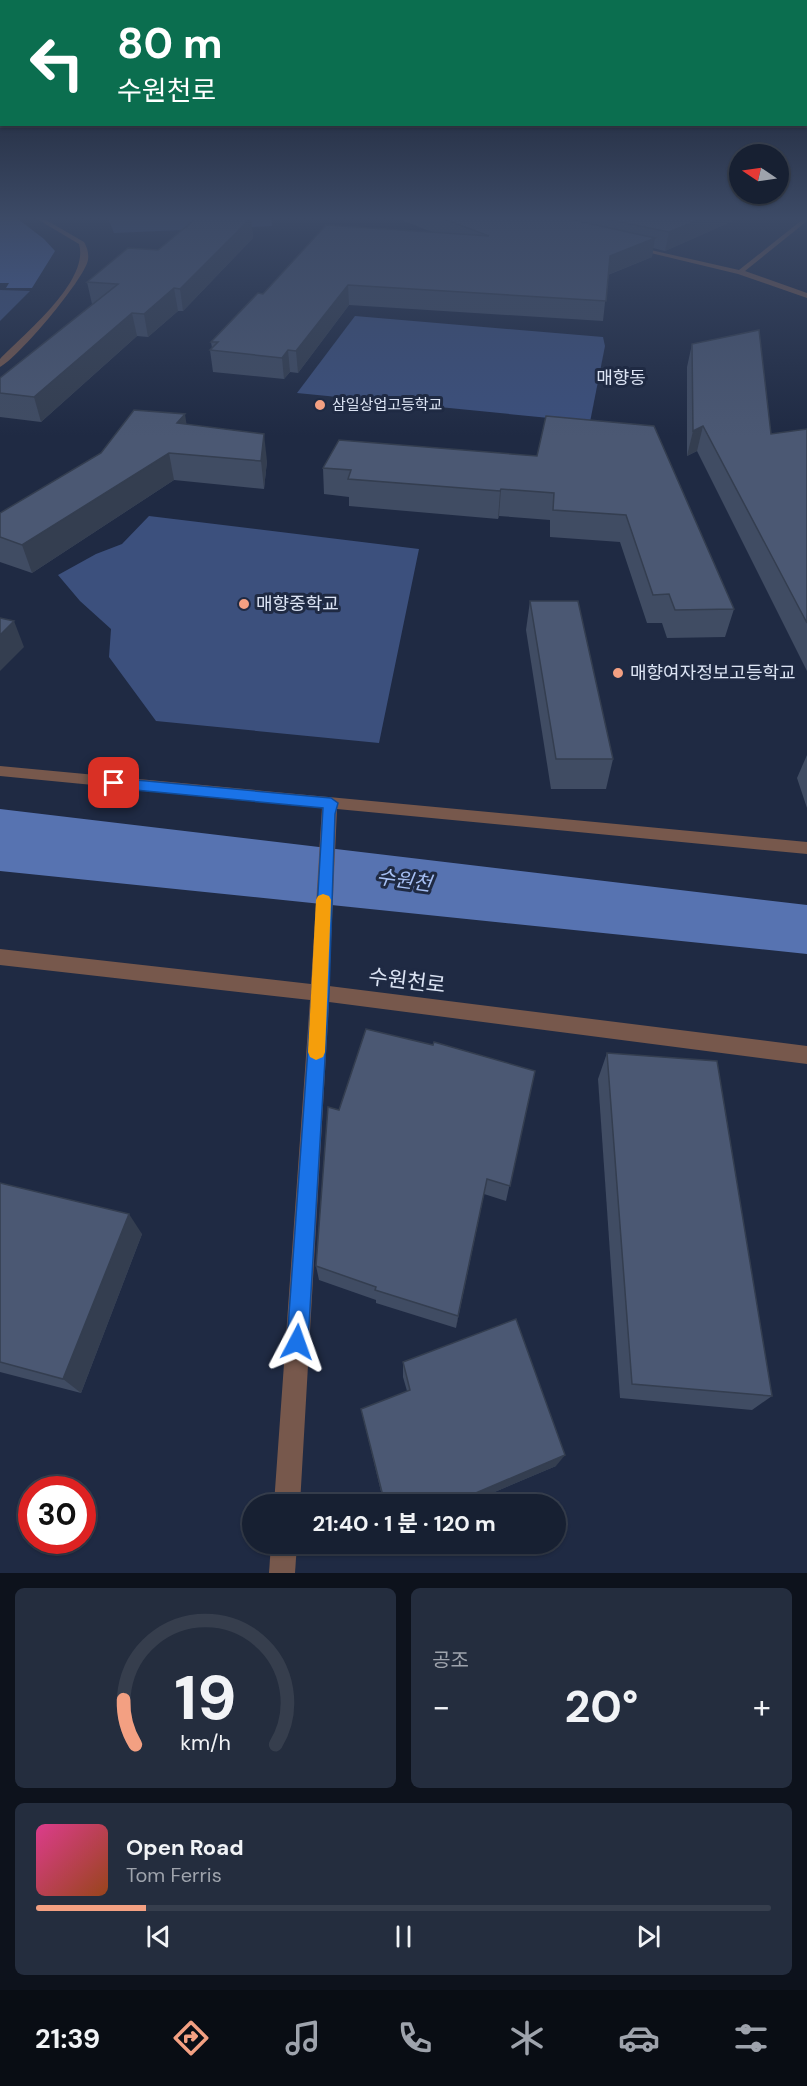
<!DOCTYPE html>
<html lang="ko">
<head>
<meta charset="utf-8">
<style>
	:root { --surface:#172032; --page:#242d3e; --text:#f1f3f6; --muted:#9ea3ac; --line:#363e4d; --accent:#f3a082 }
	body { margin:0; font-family:"DM Sans","Noto Sans KR",sans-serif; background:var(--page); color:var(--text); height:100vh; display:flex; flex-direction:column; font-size:22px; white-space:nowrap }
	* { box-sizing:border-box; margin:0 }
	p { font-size:20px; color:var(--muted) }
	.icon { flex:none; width:33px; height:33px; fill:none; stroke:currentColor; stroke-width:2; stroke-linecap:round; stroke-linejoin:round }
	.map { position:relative; height:1573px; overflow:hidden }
	.drawer { display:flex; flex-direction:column; gap:15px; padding:15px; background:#0d121c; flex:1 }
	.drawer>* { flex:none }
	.guide { position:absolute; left:0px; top:0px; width:807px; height:126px; box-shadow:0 2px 4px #0004,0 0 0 2px var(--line); background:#0b6e4f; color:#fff; overflow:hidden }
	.needle { width:39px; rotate:283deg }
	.fabs { position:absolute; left:729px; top:144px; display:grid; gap:12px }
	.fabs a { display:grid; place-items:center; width:60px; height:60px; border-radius:50%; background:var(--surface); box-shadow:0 2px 4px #0004,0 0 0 2px var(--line); font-size:30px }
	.speed { position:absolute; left:18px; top:1476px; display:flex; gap:12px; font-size:30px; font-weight:700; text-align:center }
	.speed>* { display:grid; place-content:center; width:78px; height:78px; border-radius:50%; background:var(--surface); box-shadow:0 2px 4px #0004,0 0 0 2px var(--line); line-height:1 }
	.speed .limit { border:9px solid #d22; background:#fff; color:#111 }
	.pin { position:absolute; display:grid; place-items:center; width:51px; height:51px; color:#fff; margin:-26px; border-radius:12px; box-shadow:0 3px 9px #0006 }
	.me { position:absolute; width:66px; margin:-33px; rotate:4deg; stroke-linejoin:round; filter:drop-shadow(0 0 4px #0008) }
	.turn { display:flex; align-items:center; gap:21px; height:126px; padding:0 18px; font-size:27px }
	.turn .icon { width:78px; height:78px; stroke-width:2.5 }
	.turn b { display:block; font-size:42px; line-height:51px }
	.big { font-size:45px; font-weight:700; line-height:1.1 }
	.drawer .card { flex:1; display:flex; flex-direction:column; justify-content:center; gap:9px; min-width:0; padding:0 21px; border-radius:9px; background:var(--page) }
	.drawer .dial { align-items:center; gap:0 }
	.dial svg { height:156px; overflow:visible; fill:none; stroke:var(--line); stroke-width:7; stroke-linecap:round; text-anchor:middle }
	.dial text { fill:var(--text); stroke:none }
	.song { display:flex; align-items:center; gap:18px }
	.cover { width:72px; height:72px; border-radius:9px; background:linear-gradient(135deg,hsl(330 70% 55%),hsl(20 70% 35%)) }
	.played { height:6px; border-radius:3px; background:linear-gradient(90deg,var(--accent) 15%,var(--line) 15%) }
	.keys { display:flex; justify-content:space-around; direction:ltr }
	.heat { display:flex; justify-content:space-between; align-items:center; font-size:33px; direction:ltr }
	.drawer .tiles { flex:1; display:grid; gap:15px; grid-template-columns:1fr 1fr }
	.card:last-child { grid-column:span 2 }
	.trip { position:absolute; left:242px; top:1494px; width:324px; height:60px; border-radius:30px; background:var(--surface); box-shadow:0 2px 4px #0004,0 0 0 2px var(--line); font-weight:700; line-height:60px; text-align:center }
	.tabs { display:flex; height:96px; justify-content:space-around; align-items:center; background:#090d14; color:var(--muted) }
	.tabs .icon { width:42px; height:42px }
	.tabs .current { color:var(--accent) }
	.tabs b { font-size:27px; color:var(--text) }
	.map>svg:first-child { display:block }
	.green { fill:#3c507d }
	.forest { fill:#4963a0 }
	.water { fill:#5773b1 }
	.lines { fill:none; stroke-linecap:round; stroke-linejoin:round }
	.minor { fill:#77584c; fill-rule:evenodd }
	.wall { fill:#404c63 }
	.shaded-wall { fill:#343e50 }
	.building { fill:#4b5873; stroke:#343e50; stroke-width:1.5 }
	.route { fill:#1a73e8; stroke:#114b97; stroke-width:1.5 }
	.slow { fill:#f59e0b }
	.poi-dot { fill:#f3a082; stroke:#1f2a43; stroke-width:2 }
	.labels { text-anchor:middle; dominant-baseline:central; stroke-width:6; stroke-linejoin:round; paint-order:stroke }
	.far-poi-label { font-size:15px; fill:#dce4f4; stroke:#1f2a43; text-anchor:start }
	.far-quarter-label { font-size:18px; fill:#dce4f4; stroke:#1f2a43 }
	.poi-label { font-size:18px; fill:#dce4f4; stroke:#1f2a43; text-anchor:start }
	.water-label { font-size:20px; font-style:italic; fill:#a6bff3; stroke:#1f2a43 }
	.near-street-label { font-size:21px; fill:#dce4f4; stroke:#1f2a43 }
</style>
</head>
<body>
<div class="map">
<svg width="807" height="1573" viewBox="0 0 807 1573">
	<rect width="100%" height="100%" fill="#1f2a43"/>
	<g class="green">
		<polygon points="107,216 271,216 272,226 114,233"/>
		<polygon points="0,290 30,291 0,321"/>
		<polygon points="355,316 603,337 605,346 590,422 297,393"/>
		<polygon points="149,516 419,549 379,743 156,721 109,657 111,629 80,601 58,575 96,554 122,544"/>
	</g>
	<polygon class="forest" points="0,216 14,216 44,239 55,251 32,288 6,288 9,283 0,283"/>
	<polygon class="water" points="0,809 807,905 807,954 0,871"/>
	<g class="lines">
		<g class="minor">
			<path d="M32,216H39L84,242C87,247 89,253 88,260C84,280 18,358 0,367V359C24,334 90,281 79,244Z"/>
			<polygon points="807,216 807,221 745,271 807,293 807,298 738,274 630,248 633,246 739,270"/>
			<polygon points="0,766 807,842 807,854 337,809 329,986 807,1046 807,1064 329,1002 300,1504 274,1504 310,1000 0,965 0,949 311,984 322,807 0,776"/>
			<polygon points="271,1544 297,1544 295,1573 269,1573"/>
		</g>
	</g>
	<g class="wall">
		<polygon points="391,216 744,216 665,251 653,248 652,257 608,275 603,321 349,305 298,373 290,372 284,379 213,372 210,350 212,348 211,342 263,294 432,232"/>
		<polygon points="251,218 253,238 183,311 178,311 148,337 137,336 41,422 0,417 0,378 93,304 92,304 87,282 158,250"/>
		<polygon points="692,344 771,434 807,429 807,671 697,451 687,456 687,367"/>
		<polygon points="546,416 734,609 725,637 667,638 662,623 647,623 620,542 550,537 550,520 499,516 498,519 349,506 349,497 324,494 323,468 537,456"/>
		<polygon points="186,425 267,461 264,489 174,480 32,573 0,562 0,513"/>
		<polygon points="530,601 613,759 606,789 551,789 526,630"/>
		<polygon points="807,755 807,808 797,778"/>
		<polygon points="607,1053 772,1396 752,1410 620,1398 598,1079"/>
		<polygon points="535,1071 506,1201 484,1194 456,1328 376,1303 376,1300 319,1280 316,1266 339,1110"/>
		<polygon points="0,1183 142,1234 81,1393 0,1372"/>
		<polygon points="403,1362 556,1466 466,1504 384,1504 361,1409 407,1391 403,1377"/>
	</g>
	<g class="shaded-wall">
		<polygon points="708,216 744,216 665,251 669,232"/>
		<polygon points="251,218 253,238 183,311 180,289"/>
		<polygon points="655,238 652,257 607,275 610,256"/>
		<polygon points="348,285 349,305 298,373 296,351"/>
		<polygon points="174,288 178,311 148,337 144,314"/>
		<polygon points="132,313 137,336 41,422 34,397"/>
		<polygon points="288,350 290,372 284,379 282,358"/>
		<polygon points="185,414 189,440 177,423"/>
		<polygon points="703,426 697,451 687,456 693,431"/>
		<polygon points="264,434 267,461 264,489 261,461"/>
		<polygon points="169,453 174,480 32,573 22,545"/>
		<polygon points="501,489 499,516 498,519 500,491"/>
		<polygon points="14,621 24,647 0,671 0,635"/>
		<polygon points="487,1179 484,1194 456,1328 458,1316"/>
		<polygon points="129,1214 142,1234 81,1393 63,1379"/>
		<polygon points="565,1455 556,1466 466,1504 450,1504"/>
	</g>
	<g class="building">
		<polygon points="199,216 215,216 251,218 180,289 174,288 144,314 132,313 34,397 0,393 0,378 118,284 87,282 128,248 158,250"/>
		<polygon points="436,216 555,216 655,238 610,256 606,301 348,285 296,351 288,350 282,358 210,350 218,342 211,342 258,293 263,294 326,225 489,236"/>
		<polygon points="591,216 708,216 669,232"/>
		<polygon points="759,330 771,434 807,429 807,623 703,426 693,431 692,344"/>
		<polygon points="134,410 185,414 177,423 264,434 261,461 169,453 22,545 0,537 0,513 101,453"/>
		<polygon points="546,416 654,426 734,609 675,610 669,594 653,595 626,515 553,510 554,493 501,489 500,491 348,479 351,470 323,468 339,440 537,456"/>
		<polygon points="530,601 578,601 613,759 556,759"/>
		<polygon points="0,618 14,621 0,635"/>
		<polygon points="366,1029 433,1045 434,1042 535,1071 510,1186 487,1179 458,1316 375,1290 376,1287 316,1266 328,1107 339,1110"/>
		<polygon points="607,1053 717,1061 772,1396 632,1384"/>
		<polygon points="0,1183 129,1214 63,1379 0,1362"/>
		<polygon points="516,1319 565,1455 450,1504 385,1504 361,1409 410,1390 403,1362"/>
	</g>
	<linearGradient id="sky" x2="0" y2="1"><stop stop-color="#111725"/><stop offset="0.5" stop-color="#3c4a66"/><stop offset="1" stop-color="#3c4a66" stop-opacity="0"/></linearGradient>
	<rect width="807" height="436" fill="url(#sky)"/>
	<polygon class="route" points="114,778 331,798 338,803 335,814 329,993 308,1342 305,1349 297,1352 290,1349 287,1342 312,993 323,808 114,788 107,783"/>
	<polygon class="slow" points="323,894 329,896 331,900 325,1052 323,1057 316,1060 310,1057 308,1052 316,900 318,896"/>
	<g class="poi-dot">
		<circle cx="320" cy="405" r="6"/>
		<circle cx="244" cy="604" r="6"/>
		<circle cx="618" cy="673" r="6"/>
	</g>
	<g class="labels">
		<g class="far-poi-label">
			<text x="332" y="405">삼일상업고등학교</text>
		</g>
		<g class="far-quarter-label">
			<text x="621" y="378">매향동</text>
		</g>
		<g class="poi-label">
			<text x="256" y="604">매향중학교</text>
			<text x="630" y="673">매향여자정보고등학교</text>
		</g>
		<g class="water-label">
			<text transform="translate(404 880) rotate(8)">수원천</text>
		</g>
		<g class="near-street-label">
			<text transform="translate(407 981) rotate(7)">수원천로</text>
		</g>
	</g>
</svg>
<div class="fabs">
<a><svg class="needle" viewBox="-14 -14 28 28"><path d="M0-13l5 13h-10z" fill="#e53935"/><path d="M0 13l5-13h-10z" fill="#9ea3ac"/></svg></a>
</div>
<div class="speed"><div class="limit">30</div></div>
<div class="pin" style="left:114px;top:783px;background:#d93025"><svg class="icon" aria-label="arrive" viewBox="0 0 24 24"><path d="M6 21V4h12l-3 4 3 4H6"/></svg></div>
<svg class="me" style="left:297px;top:1342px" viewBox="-20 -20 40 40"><path d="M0-17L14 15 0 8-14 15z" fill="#1a73e8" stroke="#fff" stroke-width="4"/></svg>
<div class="trip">21:40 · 1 분 · 120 m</div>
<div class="guide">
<div class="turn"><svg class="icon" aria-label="left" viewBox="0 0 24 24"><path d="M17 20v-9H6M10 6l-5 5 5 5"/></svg><div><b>80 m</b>수원천로</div></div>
</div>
</div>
<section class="drawer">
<div class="tiles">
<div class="card dial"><svg viewBox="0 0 100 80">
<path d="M14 69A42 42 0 1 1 86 69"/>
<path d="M14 69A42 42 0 0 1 8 46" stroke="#f3a082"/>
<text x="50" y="56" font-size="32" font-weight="700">19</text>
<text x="50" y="72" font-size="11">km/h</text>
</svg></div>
<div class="card"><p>공조</p>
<div class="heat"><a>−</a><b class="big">20°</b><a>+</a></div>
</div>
<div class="card">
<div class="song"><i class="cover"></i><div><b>Open Road</b><p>Tom Ferris</p></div></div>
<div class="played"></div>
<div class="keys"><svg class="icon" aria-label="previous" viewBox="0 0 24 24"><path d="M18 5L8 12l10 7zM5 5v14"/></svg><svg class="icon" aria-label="pause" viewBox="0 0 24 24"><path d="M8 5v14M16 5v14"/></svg><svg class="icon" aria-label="next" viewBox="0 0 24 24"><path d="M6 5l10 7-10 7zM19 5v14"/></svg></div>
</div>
</div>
</section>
<nav class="tabs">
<b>21:39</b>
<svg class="icon current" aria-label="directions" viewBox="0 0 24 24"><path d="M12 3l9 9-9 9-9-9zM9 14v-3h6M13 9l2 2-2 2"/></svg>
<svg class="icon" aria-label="music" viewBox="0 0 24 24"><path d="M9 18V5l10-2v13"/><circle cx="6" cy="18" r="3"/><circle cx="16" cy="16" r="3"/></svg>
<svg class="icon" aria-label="phone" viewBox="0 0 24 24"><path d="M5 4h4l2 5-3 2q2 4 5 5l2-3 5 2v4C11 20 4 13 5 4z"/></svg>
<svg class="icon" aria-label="climate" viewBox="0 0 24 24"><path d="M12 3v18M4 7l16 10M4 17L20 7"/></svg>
<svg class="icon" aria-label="car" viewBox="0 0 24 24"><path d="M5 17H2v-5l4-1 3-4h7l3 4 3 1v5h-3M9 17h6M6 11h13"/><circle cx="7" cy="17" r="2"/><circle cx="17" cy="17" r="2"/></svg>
<svg class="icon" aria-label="filters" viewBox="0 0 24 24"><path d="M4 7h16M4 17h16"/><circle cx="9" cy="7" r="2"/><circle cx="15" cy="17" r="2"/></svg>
</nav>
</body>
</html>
